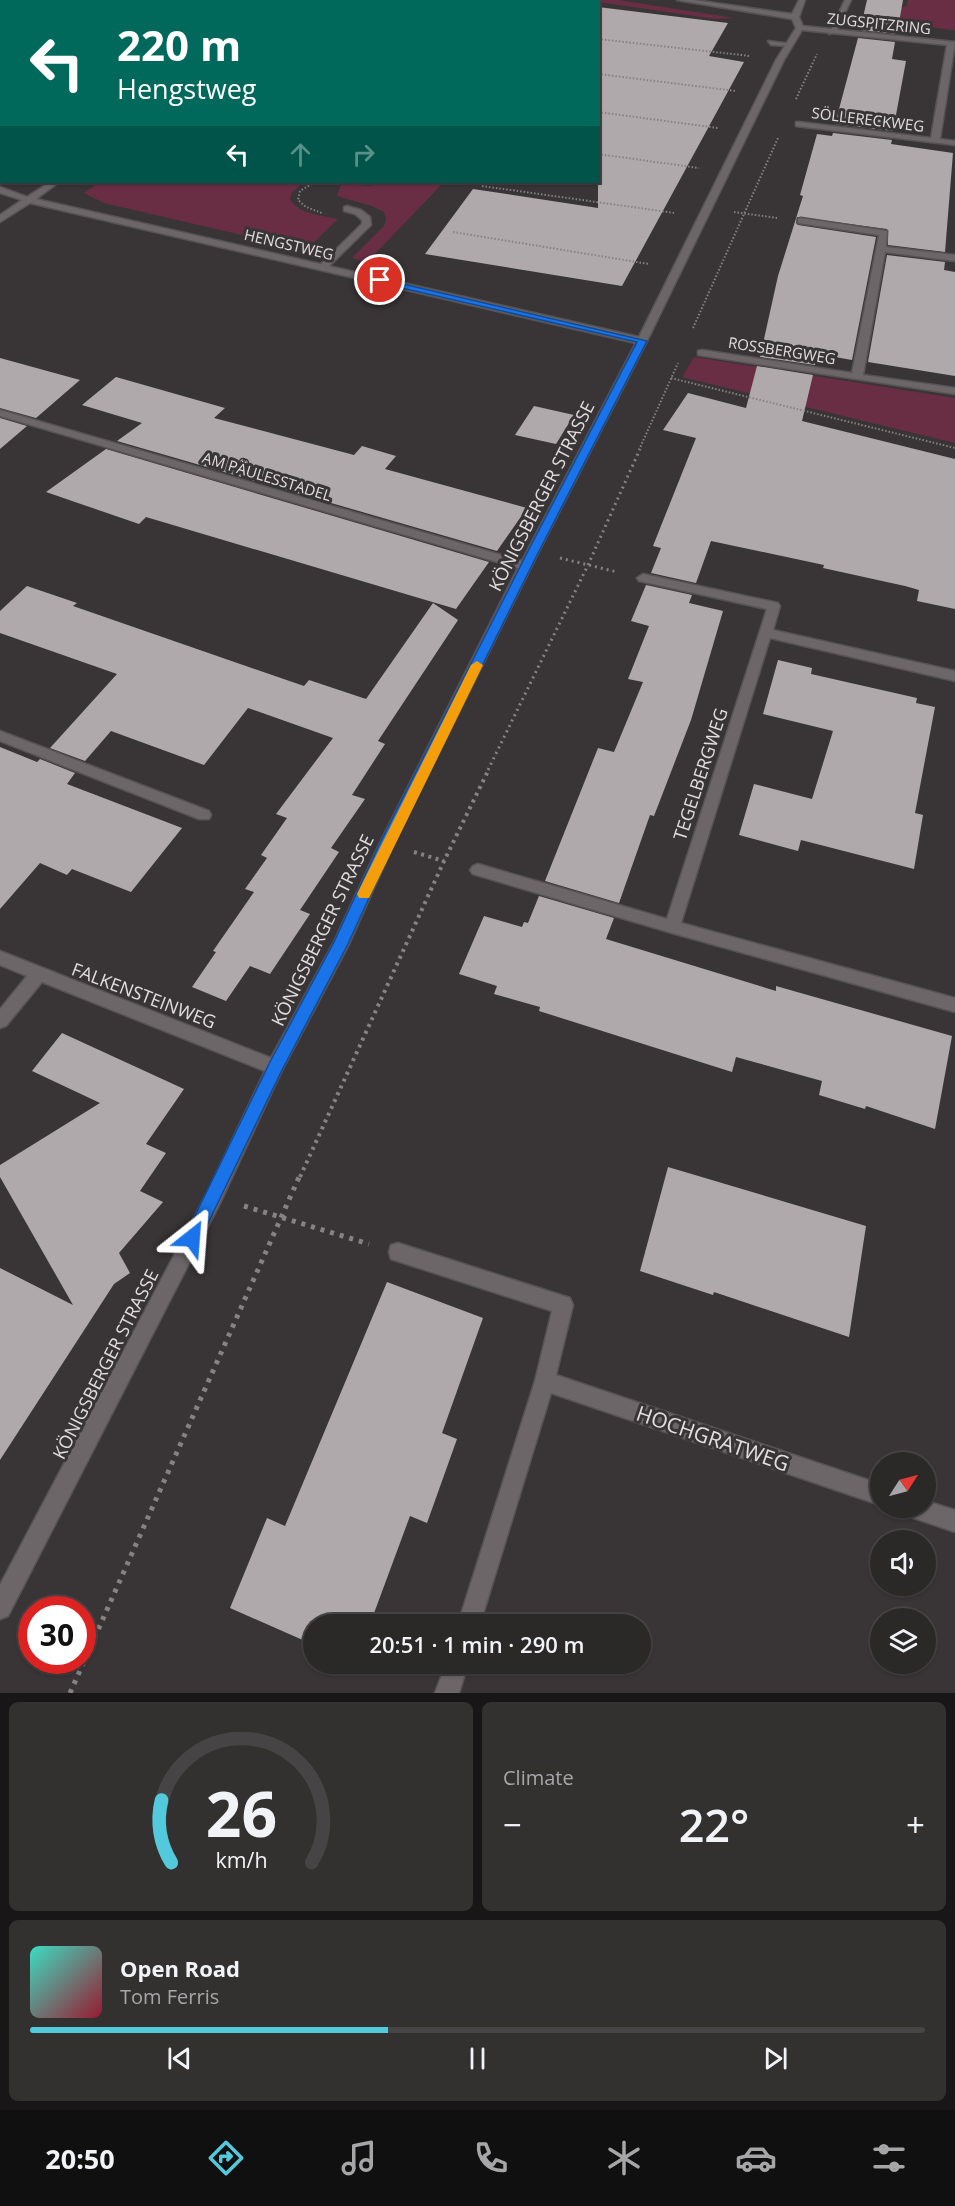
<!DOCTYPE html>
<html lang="en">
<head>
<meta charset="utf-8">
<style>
	:root { --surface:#2b2828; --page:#333030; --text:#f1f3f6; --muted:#a6a6a8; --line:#474445; --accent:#53cadc }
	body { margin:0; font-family:"Open Sans",sans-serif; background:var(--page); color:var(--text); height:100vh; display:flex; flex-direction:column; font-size:22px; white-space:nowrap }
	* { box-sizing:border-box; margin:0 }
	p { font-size:20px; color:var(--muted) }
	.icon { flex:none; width:33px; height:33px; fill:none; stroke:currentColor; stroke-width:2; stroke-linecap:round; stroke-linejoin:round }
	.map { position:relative; height:1693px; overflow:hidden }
	.drawer { display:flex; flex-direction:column; gap:9px; padding:9px; background:#181616; flex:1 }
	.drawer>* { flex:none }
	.guide { position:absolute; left:0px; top:0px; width:600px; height:183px; box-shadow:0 2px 4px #0004,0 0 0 2px var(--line); background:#00695c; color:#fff; overflow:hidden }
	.needle { width:39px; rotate:54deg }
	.tools { position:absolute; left:870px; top:1452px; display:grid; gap:12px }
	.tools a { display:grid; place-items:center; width:66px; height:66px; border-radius:50%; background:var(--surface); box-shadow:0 2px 4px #0004,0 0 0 2px var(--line); font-size:30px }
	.speed { position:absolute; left:18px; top:1596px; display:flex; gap:12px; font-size:30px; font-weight:700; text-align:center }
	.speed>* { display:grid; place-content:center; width:78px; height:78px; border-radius:50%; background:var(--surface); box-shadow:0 2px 4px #0004,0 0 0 2px var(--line); line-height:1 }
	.speed .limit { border:9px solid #d22; background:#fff; color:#111 }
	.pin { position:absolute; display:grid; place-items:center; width:51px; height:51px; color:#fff; margin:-26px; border:3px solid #fff; border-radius:50%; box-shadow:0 2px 6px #0007 }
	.me { position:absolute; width:66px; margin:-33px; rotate:28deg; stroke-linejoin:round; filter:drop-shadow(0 0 4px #0008) }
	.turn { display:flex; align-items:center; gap:21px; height:126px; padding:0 18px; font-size:27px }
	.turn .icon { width:78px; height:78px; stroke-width:2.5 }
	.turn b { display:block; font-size:42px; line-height:51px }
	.lanes { display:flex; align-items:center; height:57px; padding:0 18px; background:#0003; justify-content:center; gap:30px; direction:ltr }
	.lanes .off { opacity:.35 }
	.big { font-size:45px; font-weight:600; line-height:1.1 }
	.drawer .tile { flex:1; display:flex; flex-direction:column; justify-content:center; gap:9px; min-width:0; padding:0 21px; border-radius:9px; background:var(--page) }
	.drawer .dial { align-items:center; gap:0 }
	.dial svg { height:156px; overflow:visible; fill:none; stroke:var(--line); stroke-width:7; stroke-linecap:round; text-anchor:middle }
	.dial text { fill:var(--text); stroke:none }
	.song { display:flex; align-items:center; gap:18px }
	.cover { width:72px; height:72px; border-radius:9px; background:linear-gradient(135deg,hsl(170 70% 55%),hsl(350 70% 35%)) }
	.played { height:6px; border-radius:3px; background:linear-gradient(90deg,var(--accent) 40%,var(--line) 40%) }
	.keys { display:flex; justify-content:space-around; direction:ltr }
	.heat { display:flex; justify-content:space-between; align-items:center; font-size:33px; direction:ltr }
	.drawer .tiles { flex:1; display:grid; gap:9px; grid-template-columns:1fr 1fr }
	.tile:last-child { grid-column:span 2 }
	.trip { position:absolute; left:303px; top:1614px; width:348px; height:60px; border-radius:30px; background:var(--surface); box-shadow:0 2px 4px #0004,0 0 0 2px var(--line); font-weight:600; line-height:60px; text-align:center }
	.dock { display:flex; height:96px; justify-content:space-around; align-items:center; background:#111010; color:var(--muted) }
	.dock .icon { width:42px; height:42px }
	.dock .on { color:var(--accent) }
	.dock b { font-size:27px; color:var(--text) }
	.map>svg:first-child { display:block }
	.green { fill:#692e44 }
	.building { fill:#afa9ab }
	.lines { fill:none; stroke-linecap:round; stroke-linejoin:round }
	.lane-casing { stroke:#575254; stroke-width:3 }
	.street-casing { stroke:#575254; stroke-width:3 }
	.path-far3 { stroke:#858283; stroke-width:2; stroke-dasharray:1.5 2; stroke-linecap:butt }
	.path-far2 { stroke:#858283; stroke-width:3; stroke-dasharray:2 4; stroke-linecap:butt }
	.path-far1 { stroke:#858283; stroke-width:4; stroke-dasharray:3 4.5; stroke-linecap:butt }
	.path { stroke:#858283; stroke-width:5; stroke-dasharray:4 6; stroke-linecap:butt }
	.lane { fill:#6c6668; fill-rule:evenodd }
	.street { fill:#6c6668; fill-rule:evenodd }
	.route { fill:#1a73e8; stroke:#114b97; stroke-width:1.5 }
	.slow { fill:#f59e0b }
	.labels { text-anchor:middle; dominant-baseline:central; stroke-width:6; stroke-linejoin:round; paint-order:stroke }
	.far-street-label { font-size:15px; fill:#e1dedf; stroke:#393536 }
	.street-label { font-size:18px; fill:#e1dedf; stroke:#393536 }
	.near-street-label { font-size:21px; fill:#e1dedf; stroke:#393536 }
</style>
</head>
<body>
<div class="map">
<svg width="955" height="1693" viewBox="0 0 955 1693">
	<rect width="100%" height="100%" fill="#393536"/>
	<g class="green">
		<polygon points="585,0 618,0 734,18 715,19"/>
		<polygon points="908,0 955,0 955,30 858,19 907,6"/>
		<path d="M100,182H304L292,192L290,199C299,215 321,215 338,219L306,250L104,203L84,193Z"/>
		<polygon points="377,182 444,182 367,262 352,258 384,226 386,219 384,212 372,206 337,196 341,184 372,186"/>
		<polygon points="694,357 955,398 955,443 682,377"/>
	</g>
	<g class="building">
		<polygon points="867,0 903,0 897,34 860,30"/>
		<polygon points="598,7 728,23 709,56 744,62 622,286 425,254 473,189 598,208"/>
		<polygon points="858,38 895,42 892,59 906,61 893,131 835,124"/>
		<polygon points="833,133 892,140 891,144 953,153 945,252 888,245 887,229 797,217 796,223 798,225 876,237 852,360 818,354 815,365 760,357 778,276 803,196 800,195 817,134 832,136"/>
		<polygon points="887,255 945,262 944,270 955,272 955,376 868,362"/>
		<polygon points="0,358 80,380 36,418 0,408"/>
		<polygon points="757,366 813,375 802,421 955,459 955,609 917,601 919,590 905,586 823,568 824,565 711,541 696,583 651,573 661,548 653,546 696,438 663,430 688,393 746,408"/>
		<polygon points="116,377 225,408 214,418 354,455 362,446 396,456 385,469 527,508 497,551 117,441 142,423 82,405"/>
		<polygon points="534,406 574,415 556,444 515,435"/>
		<polygon points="0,418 27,426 0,449"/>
		<polygon points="106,449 489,562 456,609 146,517 139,524 46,492"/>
		<polygon points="646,585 692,595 689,603 723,611 691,720 654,816 650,815 619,903 545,881 598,748 614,752 643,682 628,679 649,626 631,621"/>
		<polygon points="27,586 77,603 73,606 304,686 309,680 366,699 433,603 458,620 378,741 385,744 352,795 365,799 331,848 339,852 300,910 310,914 270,974 250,966 226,1001 192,987 216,952 213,951 254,892 245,889 267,858 261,855 287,818 276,814 333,738 248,708 204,765 111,731 85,761 50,748 117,674 0,633 0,611"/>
		<polygon points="778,660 812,668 811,674 917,698 916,703 935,707 915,813 923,815 914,869 801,840 798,851 739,835 754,784 812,799 833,731 763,714"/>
		<polygon points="0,747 37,762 40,759 75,773 67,784 182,828 131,892 72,869 67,875 40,863 0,909"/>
		<polygon points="539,896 614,918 606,939 776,991 776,986 952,1036 935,1129 866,1106 865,1109 819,1095 822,1081 736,1057 732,1072 539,1011 540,1007 494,994 497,986 459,974 484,916 522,927 524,922 528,923"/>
		<polygon points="62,1033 184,1089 146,1144 166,1153 140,1191 163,1202 119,1253 130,1273 114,1284 0,1460 0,1268 73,1305 0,1177 0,1165 100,1103 32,1071"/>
		<polygon points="668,1167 866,1226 849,1337 714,1292 713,1295 640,1271"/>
		<polygon points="387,1282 483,1318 442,1433 457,1439 427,1523 410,1516 370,1624 314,1624 314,1645 230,1608 267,1518 285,1526"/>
	</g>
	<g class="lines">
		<defs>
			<g id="lane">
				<polygon points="441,0 452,2 442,2"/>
				<polygon points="519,0 527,0 517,2"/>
				<polygon points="845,0 851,0 836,32 829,34"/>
				<polygon points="768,41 792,44 788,46 771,45"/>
				<polygon points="347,206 361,210 370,217 371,225 326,269 320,269 320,265 362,224 362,220 355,214 344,211 344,207"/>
			</g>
			<g id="street">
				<polygon points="310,0 316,0 309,2"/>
				<polygon points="677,0 694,0 792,14 799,0 805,0 799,17 803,26 955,42 940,139 955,141 955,145 796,126 796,122 799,122 931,138 947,45 802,30 784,60 647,341 538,553 394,843 349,944 281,1072 220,1203 8,1616 0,1619 0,1585 208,1191 265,1071 42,982 6,1026 0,1028 0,1009 27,976 0,965 0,951 271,1058 334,942 380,843 518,568 0,416 0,410 522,561 636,343 30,203 0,222 0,215 22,200 0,193 0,187 27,197 50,182 59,182 36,199 639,337 776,60 796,28 792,19"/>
				<rect x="0" y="13" width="2" height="5"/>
				<polygon points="801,218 887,231 886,247 955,255 955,261 885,252 863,375 955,388 955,394 698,355 698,351 702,350 852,373 879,235 798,223 798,219"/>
				<polygon points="643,574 778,603 780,606 773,630 955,671 955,681 770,638 681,923 955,998 955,1012 672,933 473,874 470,870 473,866 478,864 667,919 767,609 639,581 637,578"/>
				<polygon points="0,731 209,811 211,815 209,819 199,819 0,741"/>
				<polygon points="398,1243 570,1298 573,1305 556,1375 880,1484 880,1505 551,1393 480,1624 458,1624 535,1381 552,1311 391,1259 389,1252 391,1245"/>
				<polygon points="926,1501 955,1510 955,1532 908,1516 906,1508 926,1508"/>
				<polygon points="446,1664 468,1664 459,1693 435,1693"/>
			</g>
		</defs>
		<use href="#lane" class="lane-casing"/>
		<use href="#street" class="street-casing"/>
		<g class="path-far3">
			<polyline points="54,0 58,2"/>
			<polyline points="129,0 132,2"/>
			<polyline points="280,0 289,1"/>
			<polyline points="81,2 86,0"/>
			<polyline points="260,2 264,0"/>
			<polyline points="598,39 750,56"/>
			<polyline points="598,74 736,91"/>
			<polyline points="796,99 817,54"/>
			<polyline points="598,112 718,128"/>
			<polyline points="598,154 699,168"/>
			<polyline points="315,182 300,191 298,200 306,207 322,213"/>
			<polyline points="482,186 675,213"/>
			<polyline points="734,212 777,218"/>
			<polyline points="453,232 649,264"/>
			<polyline points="693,328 778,138"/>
			<polyline points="671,378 955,448"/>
			<polyline points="639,450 678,363"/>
		</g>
		<g class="path-far2">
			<polyline points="560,558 617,572"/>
			<polyline points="488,770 588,565 640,449"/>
		</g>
		<g class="path-far1">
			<polyline points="414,852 444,861"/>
			<polyline points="300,1177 444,861 489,769"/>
		</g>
		<g class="path">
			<polyline points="244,1206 369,1244"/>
			<polyline points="70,1693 300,1175"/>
		</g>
		<use href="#lane" class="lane"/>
		<use href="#street" class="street"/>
	</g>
	<polygon class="route" points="377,278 647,341 538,553 394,843 348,944 281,1072 198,1244 192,1246 186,1244 184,1238 270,1062 334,942 380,843 527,553 637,342 380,283 377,282"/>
	<polygon class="slow" points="477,661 483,665 371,894 369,898 359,898 357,894 471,665"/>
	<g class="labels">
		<g class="far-street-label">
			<text transform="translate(879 23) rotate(6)">ZUGSPITZRING</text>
			<text transform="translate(868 119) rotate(7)">SÖLLERECKWEG</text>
			<text transform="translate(289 244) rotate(13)">HENGSTWEG</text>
			<text transform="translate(782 350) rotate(9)">ROSSBERGWEG</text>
			<text transform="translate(267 476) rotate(17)">AM PÄULESSTADEL</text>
		</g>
		<g class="street-label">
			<text transform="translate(541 496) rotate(-63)">KÖNIGSBERGER STRASSE</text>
			<text transform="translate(700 774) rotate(-72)">TEGELBERGWEG</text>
			<text transform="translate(322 930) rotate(-64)">KÖNIGSBERGER STRASSE</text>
			<text transform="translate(144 995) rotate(21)">FALKENSTEINWEG</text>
			<text transform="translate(105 1364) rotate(-63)">KÖNIGSBERGER STRASSE</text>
		</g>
		<g class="near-street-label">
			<text transform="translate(713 1438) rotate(19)">HOCHGRATWEG</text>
		</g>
	</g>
</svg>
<div class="tools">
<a><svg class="needle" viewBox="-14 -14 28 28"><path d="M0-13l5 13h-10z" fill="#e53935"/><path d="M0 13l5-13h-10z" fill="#a6a6a8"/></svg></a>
<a><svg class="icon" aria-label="sound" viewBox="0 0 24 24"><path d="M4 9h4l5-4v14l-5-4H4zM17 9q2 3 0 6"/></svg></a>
<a><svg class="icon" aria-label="layers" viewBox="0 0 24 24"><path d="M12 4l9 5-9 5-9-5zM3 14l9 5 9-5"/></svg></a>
</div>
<div class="speed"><div class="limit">30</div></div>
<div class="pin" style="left:380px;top:280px;background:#d93025"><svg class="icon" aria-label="arrive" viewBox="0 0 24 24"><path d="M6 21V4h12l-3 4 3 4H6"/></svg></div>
<svg class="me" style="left:192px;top:1238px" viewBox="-20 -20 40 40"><path d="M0-17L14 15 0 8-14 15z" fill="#1a73e8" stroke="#fff" stroke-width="4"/></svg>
<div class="trip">20:51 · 1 min · 290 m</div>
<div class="guide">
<div class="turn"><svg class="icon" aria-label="left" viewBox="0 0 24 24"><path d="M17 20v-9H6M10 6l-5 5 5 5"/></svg><div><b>220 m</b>Hengstweg</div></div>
<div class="lanes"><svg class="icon" aria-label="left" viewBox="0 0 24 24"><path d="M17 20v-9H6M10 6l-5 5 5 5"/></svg><svg class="icon off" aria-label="ahead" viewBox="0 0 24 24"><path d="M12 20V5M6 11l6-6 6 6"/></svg><svg class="icon off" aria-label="right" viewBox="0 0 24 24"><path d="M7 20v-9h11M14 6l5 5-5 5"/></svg></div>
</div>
</div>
<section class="drawer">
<div class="tiles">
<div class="tile dial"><svg viewBox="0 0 100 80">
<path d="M14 69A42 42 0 1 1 86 69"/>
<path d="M14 69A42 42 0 0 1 9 37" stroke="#53cadc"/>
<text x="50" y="56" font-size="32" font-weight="700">26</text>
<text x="50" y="72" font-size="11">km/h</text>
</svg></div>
<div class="tile"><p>Climate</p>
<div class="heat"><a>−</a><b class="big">22°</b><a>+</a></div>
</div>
<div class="tile">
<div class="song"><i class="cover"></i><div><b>Open Road</b><p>Tom Ferris</p></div></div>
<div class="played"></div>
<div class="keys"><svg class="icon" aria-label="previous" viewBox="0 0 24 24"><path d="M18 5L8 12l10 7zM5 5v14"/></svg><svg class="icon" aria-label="pause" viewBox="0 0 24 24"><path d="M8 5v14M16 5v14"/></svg><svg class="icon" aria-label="next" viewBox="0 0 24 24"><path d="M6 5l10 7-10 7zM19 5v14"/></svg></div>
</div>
</div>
</section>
<nav class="dock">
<b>20:50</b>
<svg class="icon on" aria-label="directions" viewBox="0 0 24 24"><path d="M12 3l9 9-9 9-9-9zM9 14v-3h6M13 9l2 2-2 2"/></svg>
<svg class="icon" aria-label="music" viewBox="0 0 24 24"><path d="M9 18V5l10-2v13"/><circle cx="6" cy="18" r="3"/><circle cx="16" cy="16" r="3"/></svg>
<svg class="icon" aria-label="phone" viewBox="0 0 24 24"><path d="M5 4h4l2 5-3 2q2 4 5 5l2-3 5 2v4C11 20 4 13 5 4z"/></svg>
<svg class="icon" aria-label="climate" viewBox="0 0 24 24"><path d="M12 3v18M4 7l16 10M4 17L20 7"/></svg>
<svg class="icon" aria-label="car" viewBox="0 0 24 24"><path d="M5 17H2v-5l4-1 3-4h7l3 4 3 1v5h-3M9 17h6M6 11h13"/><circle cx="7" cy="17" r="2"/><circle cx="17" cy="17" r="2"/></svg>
<svg class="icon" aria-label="filters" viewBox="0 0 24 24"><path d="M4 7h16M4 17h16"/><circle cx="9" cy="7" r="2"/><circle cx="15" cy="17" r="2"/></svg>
</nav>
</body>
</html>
